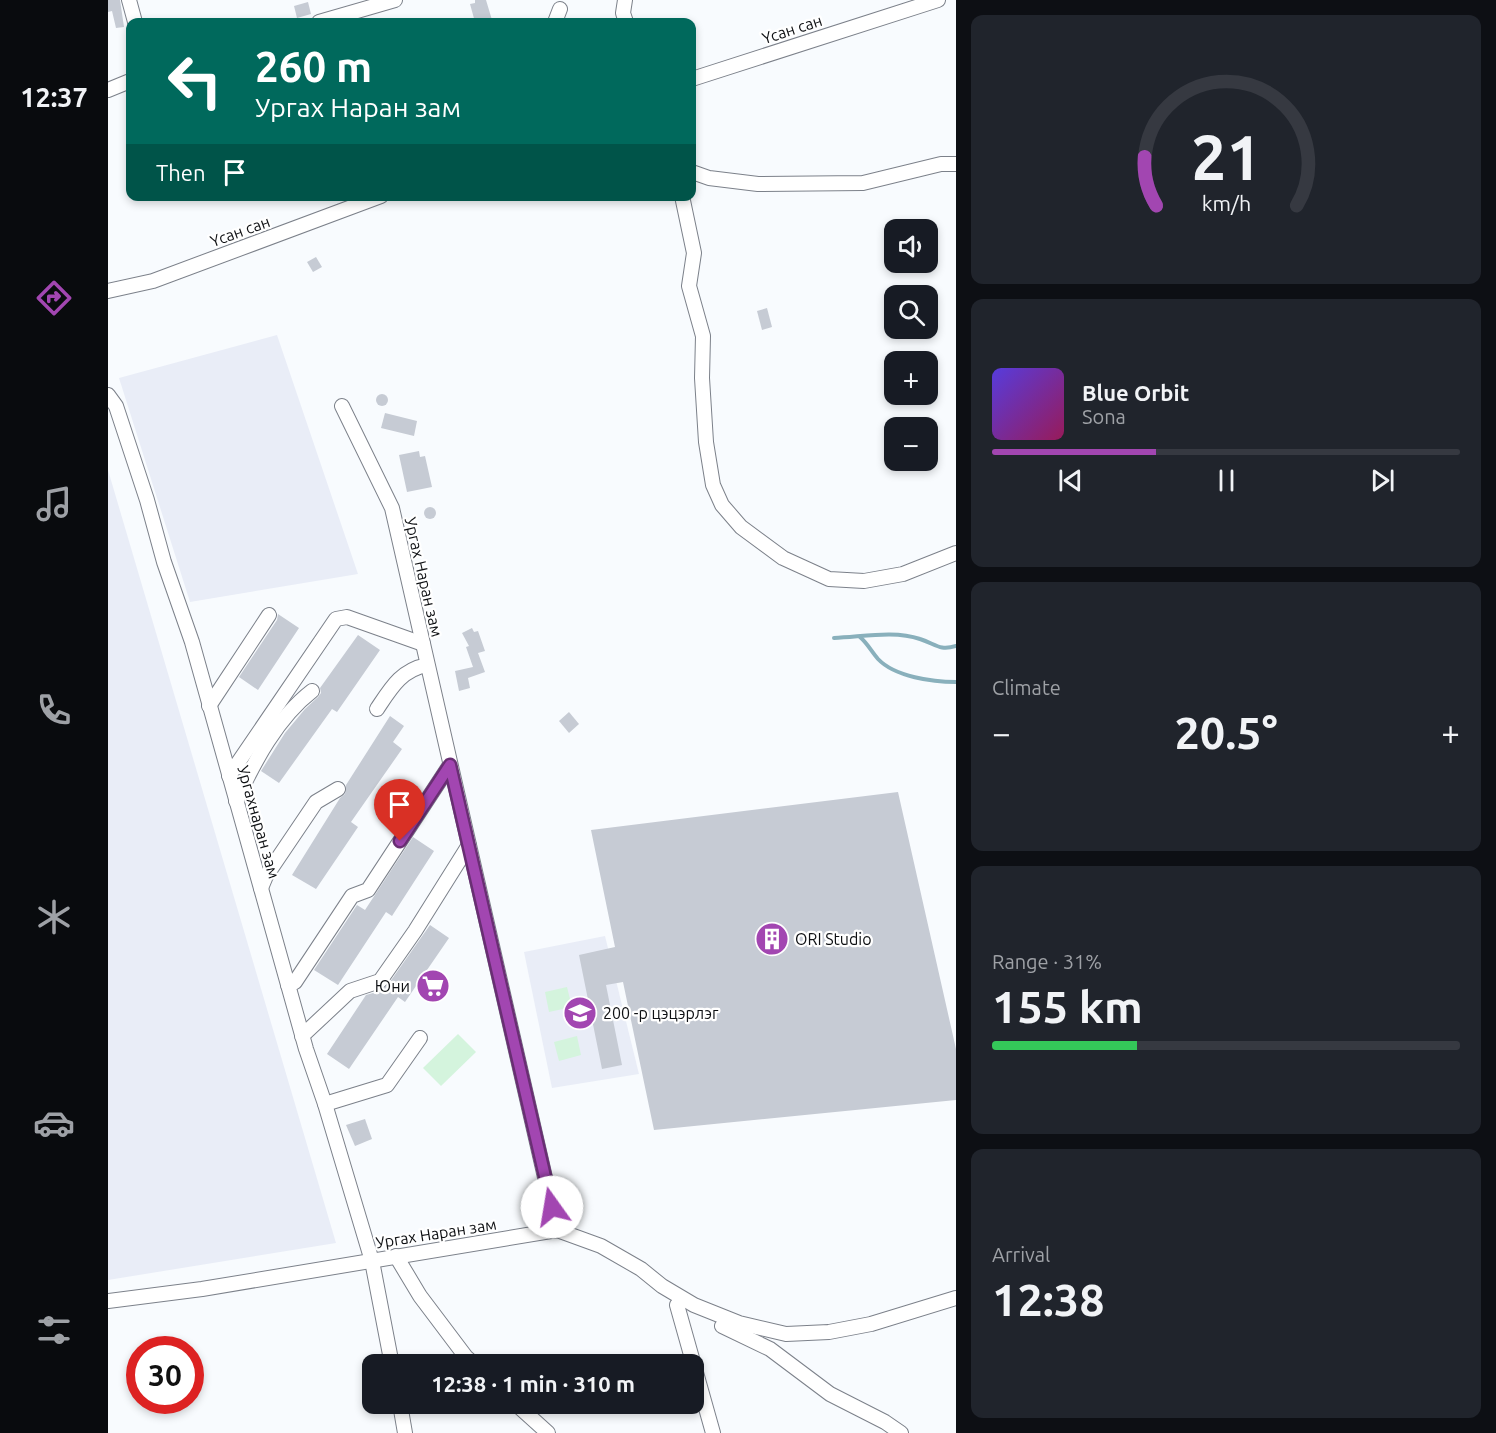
<!DOCTYPE html>
<html lang="en">
<head>
<meta charset="utf-8">
<style>
	:root { --surface:#171b24; --page:#20242c; --text:#f1f3f6; --muted:#9ea1a6; --line:#363941; --accent:#a246b1 }
	body { margin:0; font-family:Ubuntu,sans-serif; background:var(--page); color:var(--text); height:100vh; display:flex; flex-direction:column; font-size:22px; white-space:nowrap }
	* { box-sizing:border-box; margin:0 }
	p { font-size:20px; color:var(--muted) }
	.icon { flex:none; width:33px; height:33px; fill:none; stroke:currentColor; stroke-width:2; stroke-linecap:round; stroke-linejoin:round }
	.map { position:relative; flex:1; overflow:hidden }
	.drawer { display:flex; flex-direction:column; gap:15px; padding:15px; background:#0d0f14; width:540px }
	.drawer>* { flex:none }
	.top-card { position:absolute; left:18px; top:18px; width:570px; height:183px; border-radius:12px; box-shadow:0 3px 9px #0003; background:#00695c; color:#fff; overflow:hidden }
	.fabs { position:absolute; left:776px; top:219px; display:grid; gap:12px }
	.fabs a { display:grid; place-items:center; width:54px; height:54px; border-radius:12px; background:var(--surface); box-shadow:0 3px 9px #0003; font-size:30px }
	.speed { position:absolute; left:18px; top:1336px; display:flex; gap:12px; font-size:30px; font-weight:700; text-align:center }
	.speed>* { display:grid; place-content:center; width:78px; height:78px; border-radius:50%; background:var(--surface); box-shadow:0 3px 9px #0003; line-height:1 }
	.speed .limit { border:9px solid #d22; background:#fff; color:#111 }
	.pin { position:absolute; display:grid; place-items:center; width:51px; height:51px; color:#fff; margin:-62px -26px; border-radius:50% 50% 50% 0; rotate:-45deg; box-shadow:0 0 6px #0007 }
	.pin .icon { rotate:45deg }
	.me { position:absolute; width:66px; margin:-33px; rotate:347deg; stroke-linejoin:round; filter:drop-shadow(0 0 4px #0008) }
	.turn { display:flex; align-items:center; gap:21px; height:126px; padding:0 30px; font-size:27px }
	.turn .icon { width:78px; height:78px; stroke-width:2.5 }
	.turn b { display:block; font-size:42px; line-height:51px }
	.then { display:flex; align-items:center; height:57px; padding:0 30px; background:#0003; gap:12px; font-size:22px }
	.big { font-size:45px; font-weight:700; line-height:1.1 }
	.drawer .widget { flex:1; display:flex; flex-direction:column; justify-content:center; gap:9px; min-width:0; padding:0 21px; border-radius:12px; background:var(--page) }
	.drawer .dial { align-items:center; gap:0 }
	.dial svg { height:156px; overflow:visible; fill:none; stroke:var(--line); stroke-width:7; stroke-linecap:round; text-anchor:middle }
	.dial text { fill:var(--text); stroke:none }
	.song { display:flex; align-items:center; gap:18px }
	.cover { width:72px; height:72px; border-radius:9px; background:linear-gradient(135deg,hsl(250 70% 55%),hsl(330 70% 35%)) }
	.played { height:6px; border-radius:3px; background:linear-gradient(90deg,var(--accent) 35%,var(--line) 35%) }
	.keys { display:flex; justify-content:space-around; direction:ltr }
	.heat { display:flex; justify-content:space-between; align-items:center; font-size:33px; direction:ltr }
	.charge { height:9px; border-radius:4px; background:linear-gradient(90deg,#34c759 31%,var(--line) 0) }
	.trip { position:absolute; left:254px; top:1354px; width:342px; height:60px; border-radius:12px; background:var(--surface); box-shadow:0 3px 9px #0003; font-weight:700; line-height:60px; text-align:center }
	main { display:flex; flex:1; min-height:0 }
	.tab-bar { display:flex; flex-direction:column; width:108px; justify-content:space-around; align-items:center; background:#090b0e; color:var(--muted) }
	.tab-bar .icon { width:42px; height:42px }
	.tab-bar .on { color:var(--accent) }
	.tab-bar b { font-size:27px; color:var(--text) }
	.map>svg:first-child { display:block }
	.built { fill:#e9edf7 }
	.green { fill:#d4f4dd }
	.lines { fill:none; stroke-linecap:round; stroke-linejoin:round }
	.stream { stroke:#89b0bc; stroke-width:4 }
	.building { fill:#c6cbd4 }
	.minor-casing { stroke:#7c818a; stroke-width:16 }
	.minor { stroke:#fff; stroke-width:14 }
	.route-casing { stroke:#692e73; stroke-width:15 }
	.route { stroke:#a246b1; stroke-width:10 }
	.labels { text-anchor:middle; dominant-baseline:central; stroke-width:4.5; stroke-linejoin:round; paint-order:stroke }
	.street-label { font-size:16px; fill:#0e1013; stroke:#fff }
	.poi-label { font-size:16px; fill:#0e1013; stroke:#fff; text-anchor:start }
</style>
</head>
<body>
<main>
<nav class="tab-bar">
<b>12:37</b>
<svg class="icon on" aria-label="directions" viewBox="0 0 24 24"><path d="M12 3l9 9-9 9-9-9zM9 14v-3h6M13 9l2 2-2 2"/></svg>
<svg class="icon" aria-label="music" viewBox="0 0 24 24"><path d="M9 18V5l10-2v13"/><circle cx="6" cy="18" r="3"/><circle cx="16" cy="16" r="3"/></svg>
<svg class="icon" aria-label="phone" viewBox="0 0 24 24"><path d="M5 4h4l2 5-3 2q2 4 5 5l2-3 5 2v4C11 20 4 13 5 4z"/></svg>
<svg class="icon" aria-label="climate" viewBox="0 0 24 24"><path d="M12 3v18M4 7l16 10M4 17L20 7"/></svg>
<svg class="icon" aria-label="car" viewBox="0 0 24 24"><path d="M5 17H2v-5l4-1 3-4h7l3 4 3 1v5h-3M9 17h6M6 11h13"/><circle cx="7" cy="17" r="2"/><circle cx="17" cy="17" r="2"/></svg>
<svg class="icon" aria-label="filters" viewBox="0 0 24 24"><path d="M4 7h16M4 17h16"/><circle cx="9" cy="7" r="2"/><circle cx="15" cy="17" r="2"/></svg>
</nav>
<div class="map">
<svg width="848" height="1433" viewBox="0 0 848 1433">
	<rect width="100%" height="100%" fill="#f8fbfe"/>
	<g class="built">
		<polygon points="169,335 250,574 82,602 11,378"/>
		<polygon points="0,470 228,1243 0,1280"/>
		<polygon points="497,936 531,1074 444,1088 416,952"/>
	</g>
	<g class="green">
		<polygon points="459,987 464,1007 441,1012 437,992"/>
		<polygon points="350,1034 368,1052 333,1086 315,1068"/>
		<polygon points="469,1036 473,1055 451,1061 446,1042"/>
	</g>
	<g class="lines">
		<g class="stream">
			<path d="M752,637C760,644 763,651 770,659C787,677 825,682 848,682"/>
			<path d="M726,638C754,637 786,630 812,639C828,644 831,651 848,646"/>
		</g>
	</g>
	<g class="building">
		<polygon points="0,0 12,0 16,27 8,28 4,11 0,12"/>
		<polygon points="367,0 378,0 384,20 367,22 362,4 367,3"/>
		<polygon points="200,2 203,14 189,18 186,6"/>
		<polygon points="208,257 214,267 205,272 199,262"/>
		<polygon points="659,308 664,327 654,330 649,311"/>
		<circle cx="274" cy="400" r="6"/>
		<polygon points="277,413 309,421 306,436 273,428"/>
		<polygon points="311,451 312,457 317,456 324,487 299,492 291,455"/>
		<circle cx="322" cy="513" r="6"/>
		<polygon points="170,614 191,628 150,690 131,677 169,620"/>
		<polygon points="364,628 366,632 370,631 377,651 370,653 377,672 360,678 362,688 351,691 347,671 365,667 358,647 361,646 354,633"/>
		<polygon points="250,635 272,650 229,712 224,709 171,783 153,771 177,733 197,709 210,697 213,693 212,688"/>
		<polygon points="461,712 471,724 461,733 451,721"/>
		<polygon points="282,716 296,726 285,742 294,749 243,822 250,827 208,889 184,875 232,798 237,794 238,785"/>
		<polygon points="790,792 848,1049 848,1100 546,1130 515,982 498,985 514,1065 494,1069 471,955 507,947 483,830"/>
		<polygon points="305,837 326,851 284,916 278,912 230,985 206,970 249,905 257,910"/>
		<polygon points="322,925 341,938 297,1002 290,997 241,1069 219,1054 258,995 265,993 267,994 279,986"/>
		<polygon points="257,1119 264,1139 247,1146 238,1125"/>
	</g>
	<g class="lines">
		<defs>
			<g id="minor">
				<polyline points="21,0 27,22"/>
				<polyline points="517,0 515,13 518,22"/>
				<polyline points="211,22 287,0"/>
				<polyline points="447,22 452,9"/>
				<polyline points="584,79 830,0"/>
				<polyline points="0,90 22,81"/>
				<polyline points="584,172 601,178 650,184 755,183 833,164 848,164"/>
				<polyline points="574,196 586,253 581,286 595,336 594,378 598,442 605,485 614,505 633,527 675,558 721,579 756,581 795,574 848,553"/>
				<polyline points="0,291 45,281 273,196"/>
				<polyline points="0,395 8,406 39,500 56,562 84,642 198,1049 217,1104 264,1261 284,1365"/>
				<polyline points="101,706 161,615"/>
				<path d="M269,709C283,688 293,670 319,665"/>
				<polyline points="121,776 228,619 239,617 315,644"/>
				<path d="M128,801C146,762 169,718 204,691"/>
				<polyline points="153,888 158,876 208,802 230,789"/>
				<polyline points="180,985 187,982 244,896 260,890 342,765"/>
				<polyline points="194,1036 242,991 272,981 307,931 361,845"/>
				<polyline points="217,1104 279,1085 312,1038"/>
				<polyline points="449,1230 493,1246 533,1269 554,1286 586,1305 631,1323 678,1334 721,1332 763,1324 848,1298"/>
				<polyline points="288,1256 312,1296 358,1357 367,1365"/>
				<polyline points="0,1301 94,1289 449,1230 284,508 234,406"/>
				<polyline points="569,1305 605,1433"/>
				<polyline points="614,1326 662,1349 722,1394 777,1422 793,1433"/>
				<polyline points="292,1404 297,1433"/>
				<polyline points="408,1404 440,1433"/>
			</g>
		</defs>
		<use href="#minor" class="minor-casing"/>
		<use href="#minor" class="minor"/>
	</g>
	<g class="lines">
		<defs>
			<polyline id="route" points="292,841 342,765 444,1207"/>
		</defs>
		<use href="#route" class="route-casing"/>
		<use href="#route" class="route"/>
	</g>
	<defs>
		<symbol id="building-disc" viewBox="-11 -11 22 22"><circle r="9.5" fill="#a246b1" stroke="#fff"/><path d="M-4-6H4V6H1V3H-1V6H-4ZM-2.5-4.3h1.7v1.8h-1.7ZM.8-4.3h1.7v1.8H.8ZM-2.5-1h1.7V.8h-1.7ZM.8-1h1.7V.8H.8Z" fill="#fff"/></symbol>
		<symbol id="supermarket-disc" viewBox="-11 -11 22 22"><circle r="9.5" fill="#a246b1" stroke="#fff"/><path d="M-6-5.5h2.5l.6 2H6L4.5 2H-2.5L-4.4-4H-6ZM-1.5 3.2a1.3 1.3 0 1 0 .1 0ZM3 3.2a1.3 1.3 0 1 0 .1 0Z" fill="#fff"/></symbol>
		<symbol id="school-disc" viewBox="-11 -11 22 22"><circle r="9.5" fill="#a246b1" stroke="#fff"/><path d="M0-5L7-2L0 1L-7-2ZM-4 1L0 2.5L4 1V4Q0 6-4 4Z" fill="#fff"/></symbol>
	</defs>
	<g fill-rule="evenodd">
		<use href="#building-disc" x="645" y="920" width="38" height="38"/>
		<use href="#supermarket-disc" x="306" y="967" width="38" height="38"/>
		<use href="#school-disc" x="453" y="994" width="38" height="38"/>
	</g>
	<g class="labels">
		<g class="street-label">
			<text transform="translate(684 29) rotate(-18)">Үсан сан</text>
			<text transform="translate(132 231) rotate(-20)">Үсан сан</text>
			<text transform="translate(316 577) rotate(77)">Ургах Наран зам</text>
			<text transform="translate(151 822) rotate(74)">Ургахнаран зам</text>
			<text transform="translate(328 1233) rotate(-9)">Ургах Наран зам</text>
		</g>
		<g class="poi-label">
			<text x="687" y="939">ORI Studio</text>
			<text x="302" y="986" text-anchor="end">Юни</text>
			<text x="495" y="1013">200 -р цэцэрлэг</text>
		</g>
	</g>
</svg>
<div class="fabs">
<a><svg class="icon" aria-label="sound" viewBox="0 0 24 24"><path d="M4 9h4l5-4v14l-5-4H4zM17 9q2 3 0 6"/></svg></a>
<a><svg class="icon" aria-label="search" viewBox="0 0 24 24"><circle cx="10" cy="10" r="6"/><path d="M15 15l6 6"/></svg></a>
<a>+</a>
<a>−</a>
</div>
<div class="speed"><div class="limit">30</div></div>
<div class="pin" style="left:292px;top:841px;background:#d93025"><svg class="icon" aria-label="arrive" viewBox="0 0 24 24"><path d="M6 21V4h12l-3 4 3 4H6"/></svg></div>
<svg class="me" style="left:444px;top:1207px" viewBox="-20 -20 40 40"><circle r="19" fill="#fff"/><path d="M0-13L10 11 0 6-10 11z" fill="#a246b1"/></svg>
<div class="trip">12:38 · 1 min · 310 m</div>
<div class="top-card">
<div class="turn"><svg class="icon" aria-label="left" viewBox="0 0 24 24"><path d="M17 20v-9H6M10 6l-5 5 5 5"/></svg><div><b>260 m</b>Ургах Наран зам</div></div>
<div class="then">Then<svg class="icon" aria-label="arrive" viewBox="0 0 24 24"><path d="M6 21V4h12l-3 4 3 4H6"/></svg></div>
</div>
</div>
<section class="drawer">
<div class="widget dial"><svg viewBox="0 0 100 80">
<path d="M14 69A42 42 0 1 1 86 69"/>
<path d="M14 69A42 42 0 0 1 8 44" stroke="#a246b1"/>
<text x="50" y="56" font-size="32" font-weight="700">21</text>
<text x="50" y="72" font-size="11">km/h</text>
</svg></div>
<div class="widget">
<div class="song"><i class="cover"></i><div><b>Blue Orbit</b><p>Sona</p></div></div>
<div class="played"></div>
<div class="keys"><svg class="icon" aria-label="previous" viewBox="0 0 24 24"><path d="M18 5L8 12l10 7zM5 5v14"/></svg><svg class="icon" aria-label="pause" viewBox="0 0 24 24"><path d="M8 5v14M16 5v14"/></svg><svg class="icon" aria-label="next" viewBox="0 0 24 24"><path d="M6 5l10 7-10 7zM19 5v14"/></svg></div>
</div>
<div class="widget"><p>Climate</p>
<div class="heat"><a>−</a><b class="big">20.5°</b><a>+</a></div>
</div>
<div class="widget"><p>Range · 31%</p><b class="big">155 km</b><div class="charge"></div></div>
<div class="widget"><p>Arrival</p><b class="big">12:38</b></div>
</section>
</main>
</body>
</html>
